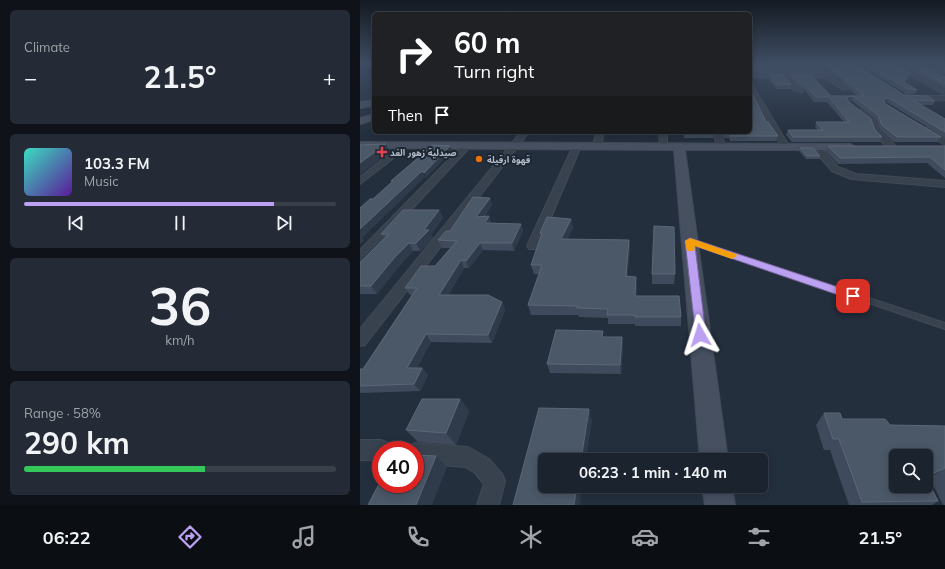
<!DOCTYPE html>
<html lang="en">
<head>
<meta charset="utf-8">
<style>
	:root { --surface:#1b232e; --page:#242b36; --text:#f1f3f6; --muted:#a0a4aa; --line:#39404a; --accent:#bca0f2 }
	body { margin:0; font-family:Mulish,"Noto Sans Arabic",sans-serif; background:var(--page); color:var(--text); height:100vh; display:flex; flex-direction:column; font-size:15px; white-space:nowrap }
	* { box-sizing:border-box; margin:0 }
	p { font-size:13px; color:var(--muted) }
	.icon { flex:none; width:22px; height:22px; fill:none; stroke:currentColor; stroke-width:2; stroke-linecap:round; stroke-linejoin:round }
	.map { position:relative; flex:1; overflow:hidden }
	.details { display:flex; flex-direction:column; gap:10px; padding:10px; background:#0f1319; width:360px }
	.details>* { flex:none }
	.hud { position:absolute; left:12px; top:12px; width:380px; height:122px; border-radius:6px; box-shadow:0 2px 10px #0003,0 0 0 1px var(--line); background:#202124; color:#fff; overflow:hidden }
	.fabs { position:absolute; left:529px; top:449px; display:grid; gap:8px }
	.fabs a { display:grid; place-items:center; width:44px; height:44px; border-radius:6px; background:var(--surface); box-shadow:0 2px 10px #0003,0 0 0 1px var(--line); font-size:20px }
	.speed { position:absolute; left:12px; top:441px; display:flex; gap:8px; font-size:20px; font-weight:700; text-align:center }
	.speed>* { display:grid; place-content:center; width:52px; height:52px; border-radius:50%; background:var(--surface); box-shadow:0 2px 10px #0003,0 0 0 1px var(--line); line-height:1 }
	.speed .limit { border:6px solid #d22; background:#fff; color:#111 }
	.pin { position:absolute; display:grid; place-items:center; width:34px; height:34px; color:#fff; margin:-17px; border-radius:8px; box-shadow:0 2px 6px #0006 }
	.me { position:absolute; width:44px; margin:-22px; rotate:354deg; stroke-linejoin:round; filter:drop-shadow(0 0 3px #0008) }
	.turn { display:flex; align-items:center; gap:14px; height:84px; padding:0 16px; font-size:18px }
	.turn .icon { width:52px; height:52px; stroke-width:2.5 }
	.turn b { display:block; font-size:28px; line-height:34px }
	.then { display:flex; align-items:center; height:38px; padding:0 16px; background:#0003; gap:8px; font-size:15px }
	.big { font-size:30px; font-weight:700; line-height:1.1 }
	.details .card { flex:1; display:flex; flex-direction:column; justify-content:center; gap:6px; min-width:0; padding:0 14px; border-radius:6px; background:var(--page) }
	.details .dial { align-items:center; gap:0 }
	.dial b { font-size:52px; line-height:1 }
	.song { display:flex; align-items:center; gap:12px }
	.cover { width:48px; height:48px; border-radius:6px; background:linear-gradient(135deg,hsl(170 70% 55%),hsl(270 70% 35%)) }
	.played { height:4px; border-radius:2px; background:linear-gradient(90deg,var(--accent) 80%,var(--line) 80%) }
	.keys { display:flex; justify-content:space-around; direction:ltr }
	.heat { display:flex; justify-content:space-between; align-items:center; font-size:22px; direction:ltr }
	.charge { height:6px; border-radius:3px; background:linear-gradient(90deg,#34c759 58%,var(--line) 0) }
	.trip { position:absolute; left:178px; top:453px; width:230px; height:40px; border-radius:6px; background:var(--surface); box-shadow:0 2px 10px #0003,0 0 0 1px var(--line); font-weight:700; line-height:40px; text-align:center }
	.dock { display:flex; height:64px; justify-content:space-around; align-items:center; background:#0b0e12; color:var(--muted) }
	.dock .icon { width:28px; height:28px }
	.dock .selected { color:var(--accent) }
	.dock b { font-size:18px; color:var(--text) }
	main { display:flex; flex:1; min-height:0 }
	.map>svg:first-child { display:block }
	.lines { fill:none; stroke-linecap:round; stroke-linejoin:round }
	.lane-casing { stroke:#414a57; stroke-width:2 }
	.street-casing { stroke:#414a57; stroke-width:2 }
	.secondary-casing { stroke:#414a57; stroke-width:2 }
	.lane { fill:#38414e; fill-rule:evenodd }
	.street { fill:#38414e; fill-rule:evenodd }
	.secondary { fill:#465061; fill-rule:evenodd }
	.wall { fill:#3f4b5c }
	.shaded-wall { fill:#2f3b4b }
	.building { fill:#4b5868; stroke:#5c6777 }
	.route { fill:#bca0f2; stroke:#7a689d }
	.slow { fill:#f59e0b }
	.health-dot { fill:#e0444e; stroke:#1d2633; stroke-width:1.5 }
	.food-dot { fill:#e8710a; stroke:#1d2633; stroke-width:1.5 }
	.labels { text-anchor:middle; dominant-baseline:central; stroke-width:4; stroke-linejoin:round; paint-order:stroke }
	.far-poi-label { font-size:9px; font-weight:bold; fill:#b4bcc9; stroke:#1d2633; text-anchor:start }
</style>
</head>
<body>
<main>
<section class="details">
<div class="card"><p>Climate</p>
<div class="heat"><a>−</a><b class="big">21.5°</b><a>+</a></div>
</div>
<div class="card">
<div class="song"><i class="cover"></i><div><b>103.3 FM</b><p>Music</p></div></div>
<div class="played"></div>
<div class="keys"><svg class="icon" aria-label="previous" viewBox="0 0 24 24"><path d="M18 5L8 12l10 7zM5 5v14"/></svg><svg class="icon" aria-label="pause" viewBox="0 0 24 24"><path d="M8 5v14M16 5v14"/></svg><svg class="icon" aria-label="next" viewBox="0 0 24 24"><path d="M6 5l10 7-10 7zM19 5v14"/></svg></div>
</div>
<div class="card dial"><b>36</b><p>km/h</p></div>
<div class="card"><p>Range · 58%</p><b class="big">290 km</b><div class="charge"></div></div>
</section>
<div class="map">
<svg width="585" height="505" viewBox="0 0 585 505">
	<rect width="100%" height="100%" fill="#242f3e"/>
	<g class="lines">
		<defs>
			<polygon id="lane" points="331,239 585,323 585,329 329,242 328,241 329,240"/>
			<g id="street">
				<path d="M412,64H417L425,73H460L451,64H456L488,89L483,90L464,77H427L436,87L443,90V92C433,93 428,84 422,77H390V73H419Z"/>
				<polygon points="530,64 536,64 585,91 585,95"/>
				<polygon points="559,66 585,66 585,68 557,68"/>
				<polygon points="390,84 393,86 429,146 428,148 421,146 390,91"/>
				<polygon points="554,96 585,96 585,100 552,99 551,98"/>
				<polygon points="497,110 501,110 515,121 519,131 535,145 535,149 529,149 514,134 510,123 497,112"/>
				<polygon points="563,128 569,128 585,139 585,145 563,132"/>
				<polygon points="161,132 169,132 5,345 0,346 0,329"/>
				<polygon points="236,132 244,132 241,146 237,148 233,146"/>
				<polygon points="299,132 307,132 307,149 300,147"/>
				<polygon points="353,132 361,132 365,146 364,148 357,146"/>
				<polygon points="42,144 49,146 0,184 0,177"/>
				<polygon points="104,144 111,146 4,260 0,261 0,250"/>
				<polygon points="214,144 221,146 179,246 177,249 169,249 167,246"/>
				<polygon points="452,144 458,144 478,167 496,174 585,181 585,187 491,179 472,171 452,148"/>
				<polygon points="0,440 21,440 28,443 31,450 21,450 21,460 0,460"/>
				<polygon points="55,443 108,447 129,459 142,474 145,481 139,505 117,505 124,484 115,473 105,467 55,463 55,450 46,450 48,446"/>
			</g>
			<g id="secondary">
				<polygon points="14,100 14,106 0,108 0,102"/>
				<polygon points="14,114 14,120 0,124 0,118"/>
				<polygon points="0,142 490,144 496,147 490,150 325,150 368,460 340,460 314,150 0,148"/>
				<polygon points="342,486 372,486 375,505 345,505"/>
			</g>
		</defs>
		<use href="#lane" class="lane-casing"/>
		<use href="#street" class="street-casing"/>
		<use href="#secondary" class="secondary-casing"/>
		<use href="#lane" class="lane"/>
		<use href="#street" class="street"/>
		<use href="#secondary" class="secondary"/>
	</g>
	<g class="wall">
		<polygon points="390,64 417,68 416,72 390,72"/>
		<polygon points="419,64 454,64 457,68 456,72 426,72"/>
		<polygon points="458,64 495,64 544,95 575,101 573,105 561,105 585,119 585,138 527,102 524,103 581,137 578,142 534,142 520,130 516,120 491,100 488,101 522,137 520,142 432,142 426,135 428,130 458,130 455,127 456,122 484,122 467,102 454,102 444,89 437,86 430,78 431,75 471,96 497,96 478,78"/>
		<polygon points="499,64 536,64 548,76 544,82 557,90 555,94 546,94"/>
		<polygon points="539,64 559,64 585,77 585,89"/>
		<polygon points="585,65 585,75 573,70 575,66"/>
		<polygon points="409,74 431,84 430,89 417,89 408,78"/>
		<polygon points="406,122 418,136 416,141 370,141 369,138 364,138 362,132 390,132"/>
		<polygon points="323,132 354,132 353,138 324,138"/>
		<polygon points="468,146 585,146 585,178 567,163 478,164 466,151"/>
		<polygon points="440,148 460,156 460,159 446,159 439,151"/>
		<polygon points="130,198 132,205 124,217 129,216 131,223 161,224 163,231 154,251 123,250 109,268 104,268 88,295 142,302 145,310 132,343 71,342 57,368 62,368 68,375 60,391 0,393 0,369 3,369 52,295 50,295 45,288 75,266 90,248 82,248 78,240"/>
		<polygon points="79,210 83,218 71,234 73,238 65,247 60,251 53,251 40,265 17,294 0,294 0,262 1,262 24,238 21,234"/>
		<polygon points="211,219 213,228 207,239 269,240 270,249 267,276 277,286 276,296 321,317 321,326 275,326 275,324 248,324 248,318 219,317 218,315 171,315 168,305 179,274 174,274 171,265 181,236 180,233"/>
		<polygon points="292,274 315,274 314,284 292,284"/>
		<polygon points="244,337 262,337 263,346 261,374 190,373 187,364"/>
		<polygon points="100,399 109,411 96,445 58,442 46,430"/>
		<polygon points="464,413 482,419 530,425 585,426 585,505 583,505 570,478 567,480 578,501 572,505 489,505 470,450 464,450 456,425"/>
	</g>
	<g class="shaded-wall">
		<polygon points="493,96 491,100 486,101 487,97"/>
		<polygon points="529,98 527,102 522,103 524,99"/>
		<polygon points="26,144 30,152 0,174 0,163"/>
		<polygon points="90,146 92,151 66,178 64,173"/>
		<polygon points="62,171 65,177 2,238 4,240 0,244 0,229"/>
		<polygon points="130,198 132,205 118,224 116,217"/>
		<polygon points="79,210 83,218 71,234 73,238 65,247 60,251 56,243 64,230"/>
		<polygon points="129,216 131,224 125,223"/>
		<polygon points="211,219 213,228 203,248 201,239"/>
		<polygon points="161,224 163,231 154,251 152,243"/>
		<polygon points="269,240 270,249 266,286 266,276"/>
		<polygon points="49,243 53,251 40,265 17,294 11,286 35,257"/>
		<polygon points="120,243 123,250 109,268 106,261"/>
		<polygon points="101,260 104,268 84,303 79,295"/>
		<polygon points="276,277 277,286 276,306 275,296"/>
		<polygon points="142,302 145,310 132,343 128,335"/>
		<polygon points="66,334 71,342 53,375 47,368"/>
		<polygon points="262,337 263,346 261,374 260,365"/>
		<polygon points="62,368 68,375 60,391 54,384"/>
		<polygon points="100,399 109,411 96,445 86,433"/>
		<polygon points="229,409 232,421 226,460 221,460"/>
		<polygon points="41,440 52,450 42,450"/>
		<polygon points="76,456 87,467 72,505 56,505"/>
		<polygon points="585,468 570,478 566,480 566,477"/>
		<polygon points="217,486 222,486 220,505 214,505"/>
	</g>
	<g class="building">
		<polygon points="390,64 414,64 417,68 390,68"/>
		<polygon points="423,64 454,64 457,68 426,68"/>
		<polygon points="464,64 495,64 544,95 568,96 575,101 553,100 585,119 585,132 529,98 524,99 524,103 581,137 537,137 522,125 518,115 493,96 487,97 488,101 511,119 515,130 522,137 433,137 428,130 463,130 456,122 489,122 469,97 456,97 445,85 438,82 431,75 451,75 471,96 504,96 479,74"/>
		<polygon points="506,64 536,64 550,72 544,82 557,90 548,89"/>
		<polygon points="548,64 559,64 585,77 585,84"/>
		<polygon points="585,65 585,71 575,66"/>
		<polygon points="409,74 422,74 431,84 418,85"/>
		<polygon points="390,88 406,122 408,122 418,136 370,136 370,133 365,133 364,132 390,132"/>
		<rect x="324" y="132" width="30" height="1"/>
		<polygon points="26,144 0,163 0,145"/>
		<polygon points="73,145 90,146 64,173 62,171 0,229 0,208 10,199 13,199 33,181 31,181"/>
		<polygon points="468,146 585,146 585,170 570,157 480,158"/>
		<polygon points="440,148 453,148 460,156 447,156"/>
		<polygon points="113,197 130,198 116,217 129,216 125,223 161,224 152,243 120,243 106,261 101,260 79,295 128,295 142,302 128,335 66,334 47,368 62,368 54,384 0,386 0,369 3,369 57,288 45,288 61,266 75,266 97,241 78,240 86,231 90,231"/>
		<polygon points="43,210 79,210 64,230 69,230 56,243 49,243 35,257 11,286 0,286 0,262 1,262 29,234 21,234"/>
		<polygon points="187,217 211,219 201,239 269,240 266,276 276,277 275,296 319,296 321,317 275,317 275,315 247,315 248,309 217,308 217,306 168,305 182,265 171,265 182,233 180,233"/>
		<polygon points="294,226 314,227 315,274 292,274"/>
		<polygon points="196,330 243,331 242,337 262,337 260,365 187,364"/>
		<polygon points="62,399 100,399 86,433 46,430"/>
		<polygon points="179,408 229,409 221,460 185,460 185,486 217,486 214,505 153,505"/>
		<polygon points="464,413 480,413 482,419 525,419 530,425 585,426 585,468 566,477 566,456 536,456 536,486 566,486 566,478 578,501 502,502 479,439 473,439"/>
		<polygon points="41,440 42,450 36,450"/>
		<polygon points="55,455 76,456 56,505 8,505 21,480 21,484 55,484"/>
	</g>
	<linearGradient id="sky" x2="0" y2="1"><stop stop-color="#141a22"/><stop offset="0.47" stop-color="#3f4d63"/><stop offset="1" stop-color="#3f4d63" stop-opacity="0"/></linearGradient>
	<rect width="585" height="135" fill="url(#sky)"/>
	<polygon class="route" points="330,238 496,293 498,296 493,300 335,246 346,335 344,338 336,338 325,241"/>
	<polygon class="slow" points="330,238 376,254 377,256 372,259 335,246 334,251 327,251 325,241"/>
	<path class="health-dot" d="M20 146h4v4h4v4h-4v4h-4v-4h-4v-4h4z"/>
	<circle class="food-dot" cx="119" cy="159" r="4"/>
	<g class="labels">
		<g class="far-poi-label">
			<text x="30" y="152">صيدلية زهور الغد</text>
			<text x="127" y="159">قهوة ارقيلة</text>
		</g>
	</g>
</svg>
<div class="fabs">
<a><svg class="icon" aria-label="search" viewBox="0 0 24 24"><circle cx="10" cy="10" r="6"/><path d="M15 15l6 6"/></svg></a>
</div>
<div class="speed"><div class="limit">40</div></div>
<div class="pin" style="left:493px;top:296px;background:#d93025"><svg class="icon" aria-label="arrive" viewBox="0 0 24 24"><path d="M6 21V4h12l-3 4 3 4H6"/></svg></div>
<svg class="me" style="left:340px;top:335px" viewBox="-20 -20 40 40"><path d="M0-17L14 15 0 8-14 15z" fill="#bca0f2" stroke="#fff" stroke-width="4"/></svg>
<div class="trip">06:23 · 1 min · 140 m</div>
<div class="hud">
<div class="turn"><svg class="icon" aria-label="right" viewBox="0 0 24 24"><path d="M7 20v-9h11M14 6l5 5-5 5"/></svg><div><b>60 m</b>Turn right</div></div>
<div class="then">Then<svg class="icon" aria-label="arrive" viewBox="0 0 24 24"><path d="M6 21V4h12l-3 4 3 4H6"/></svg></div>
</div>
</div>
</main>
<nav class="dock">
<b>06:22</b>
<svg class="icon selected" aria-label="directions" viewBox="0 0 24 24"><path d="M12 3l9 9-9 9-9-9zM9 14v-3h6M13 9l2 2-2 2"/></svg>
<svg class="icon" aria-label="music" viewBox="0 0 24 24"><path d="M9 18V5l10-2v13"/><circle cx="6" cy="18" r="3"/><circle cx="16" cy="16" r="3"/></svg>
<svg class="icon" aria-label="phone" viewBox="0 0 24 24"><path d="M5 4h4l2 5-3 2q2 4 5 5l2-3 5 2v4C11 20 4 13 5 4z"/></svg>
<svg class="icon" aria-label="climate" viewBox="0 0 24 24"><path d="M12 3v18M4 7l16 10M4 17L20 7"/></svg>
<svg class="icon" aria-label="car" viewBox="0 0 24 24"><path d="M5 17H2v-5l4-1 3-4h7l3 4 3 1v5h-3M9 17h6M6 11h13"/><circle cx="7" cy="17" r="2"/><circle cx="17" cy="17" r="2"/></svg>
<svg class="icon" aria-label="filters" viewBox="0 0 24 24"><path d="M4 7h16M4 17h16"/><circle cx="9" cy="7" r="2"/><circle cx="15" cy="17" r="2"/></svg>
<b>21.5°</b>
</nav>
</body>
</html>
